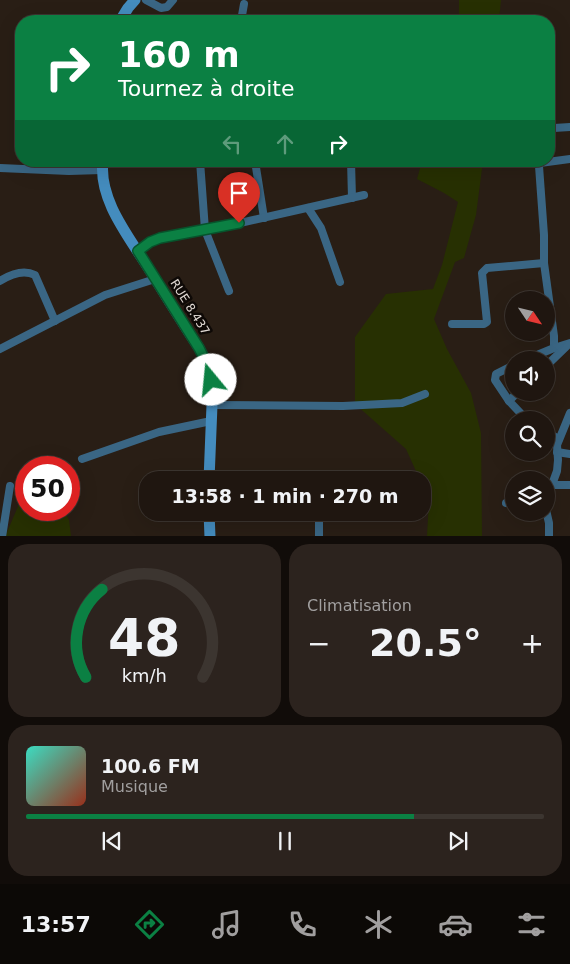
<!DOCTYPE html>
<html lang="fr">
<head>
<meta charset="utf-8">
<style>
	:root { --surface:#1f1610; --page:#2c231e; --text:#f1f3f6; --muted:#a19f9f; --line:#3c3530; --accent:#0b8043 }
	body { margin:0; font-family:"DejaVu Sans",sans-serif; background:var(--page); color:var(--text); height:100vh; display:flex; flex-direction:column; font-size:19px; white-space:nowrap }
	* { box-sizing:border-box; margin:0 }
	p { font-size:16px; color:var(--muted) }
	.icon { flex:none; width:28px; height:28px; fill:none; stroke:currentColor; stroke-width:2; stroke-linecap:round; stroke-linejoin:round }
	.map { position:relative; height:536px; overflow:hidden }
	.drawer { display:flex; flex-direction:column; gap:8px; padding:8px; background:#110c09; flex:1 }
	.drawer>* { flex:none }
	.hud { position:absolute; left:15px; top:15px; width:540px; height:152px; border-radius:20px; box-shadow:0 5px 20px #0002,0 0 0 1px var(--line); background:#0b8043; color:#fff; overflow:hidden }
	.needle { width:32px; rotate:125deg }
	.fabs { position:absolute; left:505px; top:291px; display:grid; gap:10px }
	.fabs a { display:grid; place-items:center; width:50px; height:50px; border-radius:50%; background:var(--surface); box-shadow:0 5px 20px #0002,0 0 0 1px var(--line); font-size:25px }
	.speed { position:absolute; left:15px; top:456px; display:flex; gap:10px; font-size:25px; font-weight:700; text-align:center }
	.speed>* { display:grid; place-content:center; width:65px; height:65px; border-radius:50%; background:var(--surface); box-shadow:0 5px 20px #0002,0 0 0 1px var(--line); line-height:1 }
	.speed .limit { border:8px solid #d22; background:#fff; color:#111 }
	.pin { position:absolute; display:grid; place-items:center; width:42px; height:42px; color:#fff; margin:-51px -21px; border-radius:50% 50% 50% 0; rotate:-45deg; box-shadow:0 0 5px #0007 }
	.pin .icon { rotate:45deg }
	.me { position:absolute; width:55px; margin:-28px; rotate:343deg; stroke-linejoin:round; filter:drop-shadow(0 0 4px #0008) }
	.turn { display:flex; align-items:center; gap:18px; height:105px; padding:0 20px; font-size:22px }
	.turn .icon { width:65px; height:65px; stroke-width:2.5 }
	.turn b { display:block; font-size:35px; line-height:42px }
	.lanes { display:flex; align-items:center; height:48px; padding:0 20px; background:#0003; justify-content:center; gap:25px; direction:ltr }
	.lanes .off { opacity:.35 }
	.big { font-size:38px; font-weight:800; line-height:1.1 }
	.drawer .card { flex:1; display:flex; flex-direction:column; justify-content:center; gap:8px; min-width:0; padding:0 18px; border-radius:20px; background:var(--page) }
	.drawer .dial { align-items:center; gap:0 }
	.dial svg { height:130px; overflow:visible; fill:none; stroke:var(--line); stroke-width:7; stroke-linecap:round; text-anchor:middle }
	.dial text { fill:var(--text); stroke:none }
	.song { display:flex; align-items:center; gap:15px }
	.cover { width:60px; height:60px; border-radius:8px; background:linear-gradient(135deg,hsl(170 70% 55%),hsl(10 70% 35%)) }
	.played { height:5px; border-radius:2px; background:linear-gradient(90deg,var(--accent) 75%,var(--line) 75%) }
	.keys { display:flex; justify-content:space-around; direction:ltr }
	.heat { display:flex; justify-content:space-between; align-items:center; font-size:28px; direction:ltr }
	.drawer .tiles { flex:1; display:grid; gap:8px; grid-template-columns:1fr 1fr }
	.card:last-child { grid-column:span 2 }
	.trip { position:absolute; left:139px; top:471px; width:292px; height:50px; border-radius:20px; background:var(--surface); box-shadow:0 5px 20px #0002,0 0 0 1px var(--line); font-weight:800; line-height:50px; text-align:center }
	.tabs { display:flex; height:80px; justify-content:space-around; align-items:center; background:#0c0906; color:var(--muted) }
	.tabs .icon { width:35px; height:35px }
	.tabs .active { color:var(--accent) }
	.tabs b { font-size:22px; color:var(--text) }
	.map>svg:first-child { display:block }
	.green { fill:#273002 }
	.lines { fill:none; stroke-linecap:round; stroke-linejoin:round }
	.street { stroke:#3a6684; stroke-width:8 }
	.secondary { stroke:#448cbe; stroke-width:11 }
	.route-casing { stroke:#07532c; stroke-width:12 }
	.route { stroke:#0b8043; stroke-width:9 }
	.labels { text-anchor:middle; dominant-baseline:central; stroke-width:5; stroke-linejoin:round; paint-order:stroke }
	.street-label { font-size:12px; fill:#e0d8d2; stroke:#0e0906 }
</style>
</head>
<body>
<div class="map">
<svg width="570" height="537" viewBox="0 0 570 537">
	<rect width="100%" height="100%" fill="#291e15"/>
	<g class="green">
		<polygon points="459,0 501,0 499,21 459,21"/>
		<polygon points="422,161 483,161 476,215 464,258 455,262 434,319 447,349 471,393 481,433 482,536 427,536 429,500 423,485 422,480 420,480 406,449 355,404 355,337 386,294 433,289 442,265 458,202 444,193 417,179"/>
		<polygon points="19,504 26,504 26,510 64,510 69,520 71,536 5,537"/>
	</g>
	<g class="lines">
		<g class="street">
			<polyline points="146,0 161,8 167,7 173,0"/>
			<polyline points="241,21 244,4"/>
			<polyline points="554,128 570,127"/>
			<polyline points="200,161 205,230 229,291"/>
			<polyline points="255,161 264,218"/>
			<polyline points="351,161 352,198"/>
			<polyline points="0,168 69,171 102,170"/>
			<polyline points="308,208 321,228 340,282"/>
			<polyline points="138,251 150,242 160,238 222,227 364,195"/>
			<path d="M0,281C11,274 23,269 35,275L55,321"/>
			<polyline points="452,324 484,324 487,322 482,273 487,268 544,263"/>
			<polyline points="554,348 554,336 544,263 544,235 539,166 540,163 570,159"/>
			<polyline points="0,349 105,295 155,279"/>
			<polyline points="525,360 554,348 570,343"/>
			<polyline points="546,366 568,345"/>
			<polyline points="518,392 509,401 527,420"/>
			<polyline points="509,401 495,380 496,374 514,365"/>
			<polyline points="212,405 343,406 402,403 425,394"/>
			<polyline points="546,432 559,439"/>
			<polyline points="557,452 570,454"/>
			<polyline points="82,459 159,432 211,421"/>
			<polyline points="552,485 570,485"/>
			<polyline points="546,501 557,471 558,460 557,445 570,413"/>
			<polyline points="506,503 514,504"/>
			<polyline points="546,510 549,523 549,537"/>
			<polyline points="319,512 319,537"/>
			<polyline points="2,537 10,486"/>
		</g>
		<g class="secondary">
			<polyline points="120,21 128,8 135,0"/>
			<path d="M103,161C98,200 130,238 149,269C166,296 182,322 199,348L206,361L211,380L212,405L209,480"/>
			<polyline points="209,512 210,537"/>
		</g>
	</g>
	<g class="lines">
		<defs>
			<polyline id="route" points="211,380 206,362 199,348 138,251 150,242 160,238 239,223"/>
		</defs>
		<use href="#route" class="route-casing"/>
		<use href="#route" class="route"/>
	</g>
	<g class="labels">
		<g class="street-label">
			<text transform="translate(190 307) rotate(58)">RUE 8.437</text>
		</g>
	</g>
</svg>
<div class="fabs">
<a><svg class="needle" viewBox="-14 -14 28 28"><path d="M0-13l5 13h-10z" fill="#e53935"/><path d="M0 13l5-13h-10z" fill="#a19f9f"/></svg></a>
<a><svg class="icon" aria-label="sound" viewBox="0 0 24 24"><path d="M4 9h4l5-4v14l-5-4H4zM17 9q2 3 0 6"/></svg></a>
<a><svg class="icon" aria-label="search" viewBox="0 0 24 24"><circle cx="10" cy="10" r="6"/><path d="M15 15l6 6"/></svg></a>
<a><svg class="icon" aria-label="layers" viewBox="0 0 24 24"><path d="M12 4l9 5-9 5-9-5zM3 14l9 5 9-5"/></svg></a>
</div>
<div class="speed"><div class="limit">50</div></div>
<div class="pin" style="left:239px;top:223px;background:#d93025"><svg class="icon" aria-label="arrive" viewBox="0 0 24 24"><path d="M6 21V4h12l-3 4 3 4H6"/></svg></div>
<svg class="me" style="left:211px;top:380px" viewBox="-20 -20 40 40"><circle r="19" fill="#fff"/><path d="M0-13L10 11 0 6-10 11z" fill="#0b8043"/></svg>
<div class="trip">13:58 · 1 min · 270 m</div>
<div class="hud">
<div class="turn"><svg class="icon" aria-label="right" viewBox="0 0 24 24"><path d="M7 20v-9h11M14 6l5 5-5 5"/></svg><div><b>160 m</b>Tournez à droite</div></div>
<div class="lanes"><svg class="icon off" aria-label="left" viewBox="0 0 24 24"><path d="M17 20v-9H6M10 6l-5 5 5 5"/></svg><svg class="icon off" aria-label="ahead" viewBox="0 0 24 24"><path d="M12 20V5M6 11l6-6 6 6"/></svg><svg class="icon" aria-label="right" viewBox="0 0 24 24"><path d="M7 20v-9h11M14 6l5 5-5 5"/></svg></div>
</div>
</div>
<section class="drawer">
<div class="tiles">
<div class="card dial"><svg viewBox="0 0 100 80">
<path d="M14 69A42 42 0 1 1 86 69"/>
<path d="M14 69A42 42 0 0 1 24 15" stroke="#0b8043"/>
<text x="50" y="56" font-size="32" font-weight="700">48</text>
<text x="50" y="72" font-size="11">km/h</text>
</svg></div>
<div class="card"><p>Climatisation</p>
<div class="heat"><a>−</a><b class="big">20.5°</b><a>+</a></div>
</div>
<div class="card">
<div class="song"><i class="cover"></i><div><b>100.6 FM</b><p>Musique</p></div></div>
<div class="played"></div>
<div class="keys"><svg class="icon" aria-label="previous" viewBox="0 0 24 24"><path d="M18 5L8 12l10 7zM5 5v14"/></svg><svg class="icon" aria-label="pause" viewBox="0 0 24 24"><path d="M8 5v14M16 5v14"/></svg><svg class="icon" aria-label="next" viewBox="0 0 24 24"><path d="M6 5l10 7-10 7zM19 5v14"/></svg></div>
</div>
</div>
</section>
<nav class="tabs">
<b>13:57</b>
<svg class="icon active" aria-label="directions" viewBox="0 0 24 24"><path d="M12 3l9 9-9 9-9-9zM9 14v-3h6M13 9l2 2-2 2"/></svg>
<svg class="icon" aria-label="music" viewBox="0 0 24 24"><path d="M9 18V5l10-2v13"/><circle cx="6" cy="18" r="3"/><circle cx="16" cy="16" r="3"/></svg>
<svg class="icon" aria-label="phone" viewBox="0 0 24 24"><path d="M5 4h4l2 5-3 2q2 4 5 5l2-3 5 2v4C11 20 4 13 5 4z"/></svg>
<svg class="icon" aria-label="climate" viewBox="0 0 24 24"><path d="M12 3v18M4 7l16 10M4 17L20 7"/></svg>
<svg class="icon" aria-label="car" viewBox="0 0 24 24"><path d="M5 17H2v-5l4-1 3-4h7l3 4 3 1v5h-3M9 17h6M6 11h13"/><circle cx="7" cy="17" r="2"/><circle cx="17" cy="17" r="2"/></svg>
<svg class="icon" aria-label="filters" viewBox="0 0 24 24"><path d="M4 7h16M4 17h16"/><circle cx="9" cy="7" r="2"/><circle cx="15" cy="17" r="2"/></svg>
</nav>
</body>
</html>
